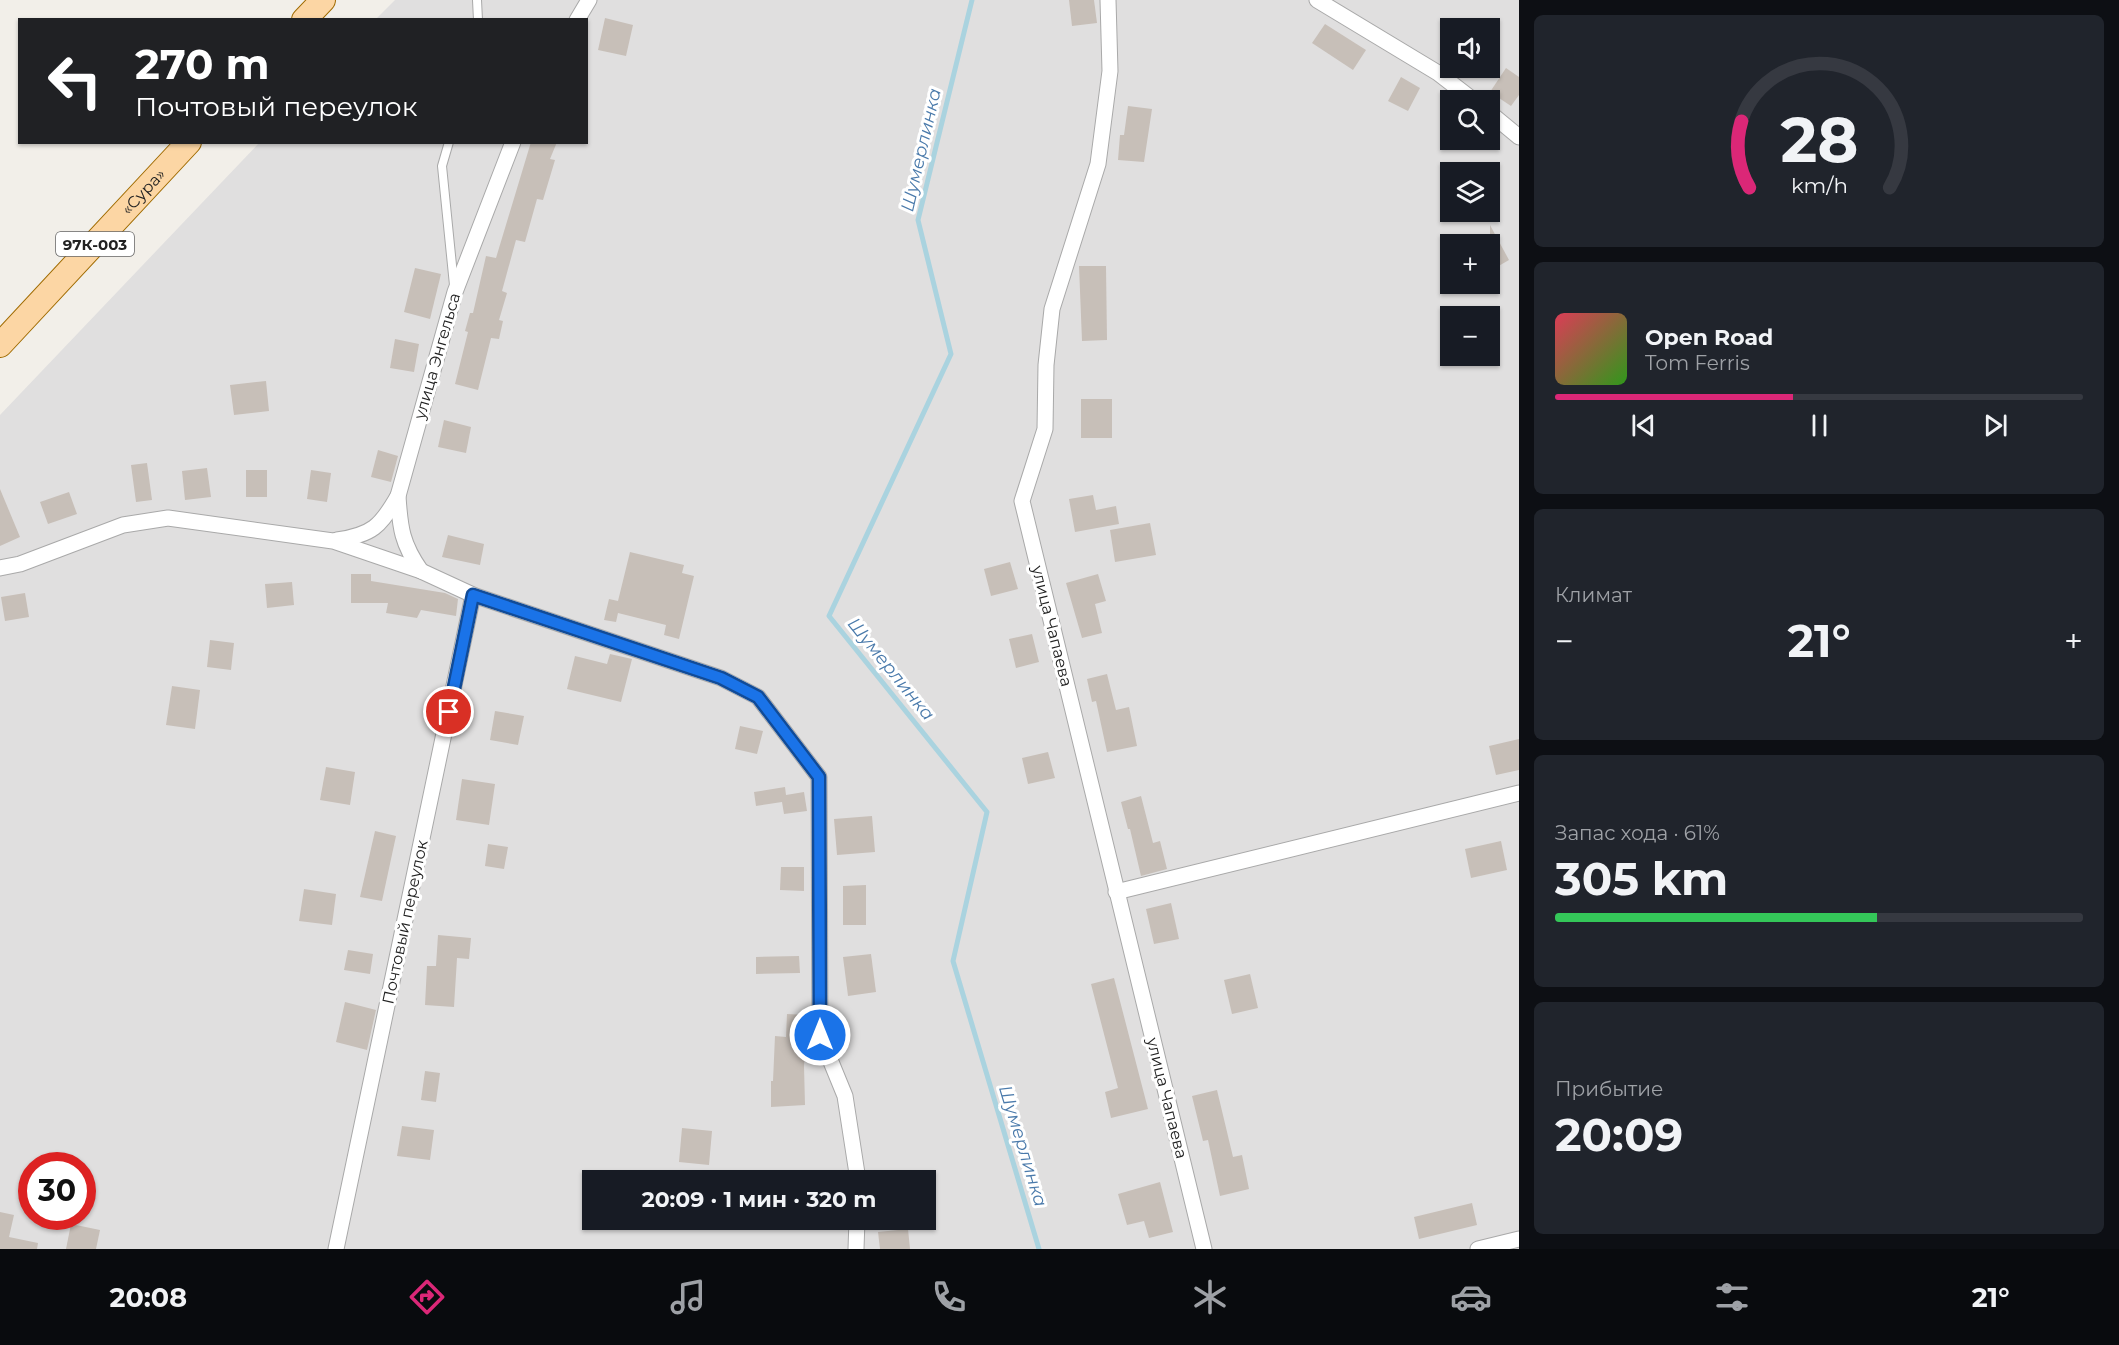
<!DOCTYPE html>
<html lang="ru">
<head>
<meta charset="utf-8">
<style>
	:root { --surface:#171b24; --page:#20242c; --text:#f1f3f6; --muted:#9ea1a6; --line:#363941; --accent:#db2777 }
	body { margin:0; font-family:Montserrat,sans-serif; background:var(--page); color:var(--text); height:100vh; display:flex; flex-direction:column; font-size:22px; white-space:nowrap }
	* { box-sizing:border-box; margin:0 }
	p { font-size:20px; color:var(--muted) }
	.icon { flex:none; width:33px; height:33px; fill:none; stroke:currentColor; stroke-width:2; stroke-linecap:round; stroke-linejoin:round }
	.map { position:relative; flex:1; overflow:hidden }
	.side { display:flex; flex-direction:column; gap:15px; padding:15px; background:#0d0f14; width:600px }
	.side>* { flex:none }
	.hud { position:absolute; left:18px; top:18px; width:570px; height:126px; border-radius:0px; box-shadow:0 2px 4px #0004; background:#202124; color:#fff; overflow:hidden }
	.fabs { position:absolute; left:1440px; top:18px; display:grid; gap:12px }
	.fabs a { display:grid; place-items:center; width:60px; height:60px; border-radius:0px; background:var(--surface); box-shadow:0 2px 4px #0004; font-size:30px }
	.speed { position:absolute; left:18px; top:1152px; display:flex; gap:12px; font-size:30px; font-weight:700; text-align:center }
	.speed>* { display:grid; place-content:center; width:78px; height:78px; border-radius:50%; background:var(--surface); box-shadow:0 2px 4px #0004; line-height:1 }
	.speed .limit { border:9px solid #d22; background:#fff; color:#111 }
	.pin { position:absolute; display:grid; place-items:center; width:51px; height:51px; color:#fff; margin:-26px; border:3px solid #fff; border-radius:50%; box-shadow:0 2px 6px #0007 }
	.me { position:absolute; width:66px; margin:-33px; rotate:0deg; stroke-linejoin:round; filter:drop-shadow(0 0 4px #0008) }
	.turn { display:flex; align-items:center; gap:21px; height:126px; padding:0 18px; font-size:27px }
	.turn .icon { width:78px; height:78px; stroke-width:2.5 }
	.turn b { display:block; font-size:42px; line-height:51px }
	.big { font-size:45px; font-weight:700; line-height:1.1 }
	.side .card { flex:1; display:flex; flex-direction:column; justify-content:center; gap:9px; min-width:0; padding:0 21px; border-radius:9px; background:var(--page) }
	.side .dial { align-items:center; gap:0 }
	.dial svg { height:156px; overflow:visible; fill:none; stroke:var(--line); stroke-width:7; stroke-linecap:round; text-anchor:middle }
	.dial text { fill:var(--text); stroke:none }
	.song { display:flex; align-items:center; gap:18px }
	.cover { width:72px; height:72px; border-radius:9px; background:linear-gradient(135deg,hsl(350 70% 55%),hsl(110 70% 35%)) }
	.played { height:6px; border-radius:3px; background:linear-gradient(90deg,var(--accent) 45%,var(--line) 45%) }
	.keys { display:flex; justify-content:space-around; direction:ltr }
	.heat { display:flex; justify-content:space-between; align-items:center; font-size:33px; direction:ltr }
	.charge { height:9px; border-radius:4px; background:linear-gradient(90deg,#34c759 61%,var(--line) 0) }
	.trip { position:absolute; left:582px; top:1170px; width:354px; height:60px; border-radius:0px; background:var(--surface); box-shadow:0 2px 4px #0004; font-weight:700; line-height:60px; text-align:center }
	.tabs { display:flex; height:96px; justify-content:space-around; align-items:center; background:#090b0e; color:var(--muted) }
	.tabs .icon { width:42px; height:42px }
	.tabs .on { color:var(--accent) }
	.tabs b { font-size:27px; color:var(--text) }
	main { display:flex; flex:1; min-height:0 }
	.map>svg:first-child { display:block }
	.residential { fill:#e0dfdf; fill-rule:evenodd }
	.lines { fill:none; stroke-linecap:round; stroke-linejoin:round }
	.stream { stroke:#aad3df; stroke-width:5 }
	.building { fill:#c7bfb8 }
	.lane-casing { stroke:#a9a9a9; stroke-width:10 }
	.street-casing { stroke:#a9a9a9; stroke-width:17 }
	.primary-casing { stroke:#a06b00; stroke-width:26 }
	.lane { stroke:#fff; stroke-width:8 }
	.street { stroke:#fff; stroke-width:15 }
	.primary { stroke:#fcd6a4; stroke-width:24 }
	.route-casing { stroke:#114b97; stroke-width:15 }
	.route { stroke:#1a73e8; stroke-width:10 }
	.labels { text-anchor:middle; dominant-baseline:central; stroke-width:6; stroke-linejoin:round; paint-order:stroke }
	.shield { fill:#fff; stroke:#646464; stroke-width:1.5 }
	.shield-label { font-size:15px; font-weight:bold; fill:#222 }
	.street-label { font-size:16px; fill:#222; stroke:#fff }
	.water-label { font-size:18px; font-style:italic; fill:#4a7aab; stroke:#fff }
</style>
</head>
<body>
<main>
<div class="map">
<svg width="1519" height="1249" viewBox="0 0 1519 1249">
	<rect width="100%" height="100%" fill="#f2efe9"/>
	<path class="residential" d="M395,0H1519V1249H0V415L259,143L586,142V20L376,19ZM1450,28H1490V68H1450ZM1450,100H1490V140H1450ZM1450,172H1490V212H1450ZM1450,244H1490V284H1450ZM1450,316H1490V356H1450ZM32,1166H82V1216H32ZM592,1180H926V1220H592Z"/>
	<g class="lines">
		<polyline class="stream" points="972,0 918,220 951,354 829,616 987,812 953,961 1039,1249"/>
	</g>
	<g class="building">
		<polygon points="1069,0 1094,0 1097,23 1072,26"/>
		<polygon points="605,18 633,25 626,56 598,50"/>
		<polygon points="1325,24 1366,50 1353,70 1312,43"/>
		<polygon points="1506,68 1519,77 1519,95 1511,106 1490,92"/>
		<polygon points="1401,77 1420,88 1408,111 1388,101"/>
		<polygon points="1128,106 1152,109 1144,162 1118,160 1120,135 1124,135"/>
		<polygon points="531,142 557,142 550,159 555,160 543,200 537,199 525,242 516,240 502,291 507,293 499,320 503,321 499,339 491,338 478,390 455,384 468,332 465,331 470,313 473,313 486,256 496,258"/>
		<polygon points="1490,225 1509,260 1490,271"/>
		<polygon points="1079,266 1106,266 1107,340 1082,341"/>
		<polygon points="415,268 441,274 430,319 404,312"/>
		<polygon points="395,339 419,344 414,372 390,368"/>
		<polygon points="266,381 269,411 234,415 230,385"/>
		<rect x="1081" y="399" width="31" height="39"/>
		<polygon points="444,420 471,427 466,453 438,447"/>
		<polygon points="378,450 398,456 391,482 371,477"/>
		<polygon points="147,463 152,500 136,502 131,465"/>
		<polygon points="207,468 211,497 185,500 182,471"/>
		<rect x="246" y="470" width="21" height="27"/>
		<polygon points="311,470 331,473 327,502 307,499"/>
		<polygon points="0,489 20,537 0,546"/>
		<polygon points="69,492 77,514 48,524 40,502"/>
		<polygon points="1093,495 1096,510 1116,506 1119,524 1075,532 1069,499"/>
		<polygon points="1150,523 1156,555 1115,562 1110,530"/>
		<polygon points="448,535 484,544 480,565 442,557"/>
		<polygon points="630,552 684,565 682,573 694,576 679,639 664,635 666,625 618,613 616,622 604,620 609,599 618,601"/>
		<polygon points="1010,562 1018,589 991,596 984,569"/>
		<polygon points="351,574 371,574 371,581 445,593 458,599 456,616 421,610 417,618 386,613 388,603 351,603"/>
		<polygon points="1098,574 1106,601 1095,604 1102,633 1082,638 1066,583"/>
		<polygon points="292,582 294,605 267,608 265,584"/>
		<polygon points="25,593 29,617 5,621 1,597"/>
		<polygon points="1032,634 1039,662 1016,668 1009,639"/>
		<polygon points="210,640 234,643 231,670 207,667"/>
		<polygon points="610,654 632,659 621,702 567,689 575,656 607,664"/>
		<polygon points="1107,674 1116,710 1129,707 1137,746 1107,752 1096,701 1092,702 1087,679"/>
		<polygon points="172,686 200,690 195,729 166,725"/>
		<polygon points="495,711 524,716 518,745 490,740"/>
		<polygon points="740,726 763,731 757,754 735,749"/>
		<polygon points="1519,739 1519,770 1496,775 1489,746"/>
		<polygon points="1048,752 1055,778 1028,784 1022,758"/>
		<polygon points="326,767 355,772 350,805 320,800"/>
		<polygon points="462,779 495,784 489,825 456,820"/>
		<polygon points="785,787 786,795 804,792 807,811 784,814 782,802 756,806 754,792"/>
		<polygon points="1141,796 1153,843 1160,841 1167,869 1141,876 1130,829 1128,829 1121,802"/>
		<polygon points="872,816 875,852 837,855 834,819"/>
		<polygon points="375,831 396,836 382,901 360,897"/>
		<polygon points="1501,841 1507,870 1471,878 1465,849"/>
		<polygon points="488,844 508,847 504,869 485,866"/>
		<polygon points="781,867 804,867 804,891 780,890"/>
		<polygon points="866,885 866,925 843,925 843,886"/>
		<polygon points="304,889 336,894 332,925 299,921"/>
		<polygon points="1171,903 1179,939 1154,944 1146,909"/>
		<polygon points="438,935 471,938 469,959 457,958 454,1007 425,1005 427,966 436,966"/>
		<polygon points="348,950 373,954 370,974 344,970"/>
		<polygon points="871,954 876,992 848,996 843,957"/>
		<polygon points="799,956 800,973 756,974 756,957"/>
		<polygon points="1250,974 1258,1008 1232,1014 1224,980"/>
		<polygon points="1114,978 1148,1109 1111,1118 1105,1092 1118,1088 1091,984"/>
		<polygon points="345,1002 376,1010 367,1050 336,1042"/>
		<polygon points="787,1014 807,1015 804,1066 805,1105 771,1107 771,1081 773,1081 775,1036 786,1037"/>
		<polygon points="425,1071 440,1073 436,1102 421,1100"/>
		<polygon points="1217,1090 1233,1157 1242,1155 1249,1189 1220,1196 1208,1140 1203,1141 1192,1096"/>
		<polygon points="402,1126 434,1130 430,1160 397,1156"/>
		<polygon points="682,1128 712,1131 709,1165 679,1162"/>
		<polygon points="1160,1182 1173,1232 1149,1238 1144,1221 1127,1225 1118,1194"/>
		<polygon points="1472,1203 1477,1225 1419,1239 1414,1217"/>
		<polygon points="0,1212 14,1215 9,1237 38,1243 37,1249 0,1249"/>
		<polygon points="71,1224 100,1230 96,1249 66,1249"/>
		<polygon points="908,1229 910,1249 880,1249 878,1232"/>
	</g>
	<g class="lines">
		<defs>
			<g id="lane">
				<polyline points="477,0 478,20"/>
				<polyline points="449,142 442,166 454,285"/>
			</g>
			<g id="street">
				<polyline points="1108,0 1110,71 1098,164 1052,309 1046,365 1045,429 1022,501 1204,1249"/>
				<polyline points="1317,0 1438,73 1473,100"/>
				<polyline points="577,20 589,0"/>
				<polyline points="1490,113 1519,137"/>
				<path d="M337,540C372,535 381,526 398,496"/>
				<polyline points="0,568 20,564 123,525 168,518 333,541 421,571 473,595 721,678 758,697 819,777 820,1035 845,1096 858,1180"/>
				<path d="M421,571C402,544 400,528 398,496L455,292L513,142"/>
				<polyline points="1116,892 1519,793"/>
				<polyline points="336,1249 473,595"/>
				<polyline points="856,1249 857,1220"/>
				<polyline points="1478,1249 1519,1239"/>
			</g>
			<g id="primary">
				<polyline points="304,20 323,0"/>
				<path id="s1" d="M0,345L189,142"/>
			</g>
		</defs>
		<use href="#lane" class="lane-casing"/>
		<use href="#street" class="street-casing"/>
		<use href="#primary" class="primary-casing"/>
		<use href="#lane" class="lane"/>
		<use href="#street" class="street"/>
		<use href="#primary" class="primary"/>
	</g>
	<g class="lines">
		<defs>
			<polyline id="route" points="449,712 473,595 721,678 758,697 819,777 820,1035"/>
		</defs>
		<use href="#route" class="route-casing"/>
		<use href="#route" class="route"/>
	</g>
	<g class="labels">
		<rect class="shield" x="56" y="232" width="78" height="24" rx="4.5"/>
		<g class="shield-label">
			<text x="95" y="244">97К-003</text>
		</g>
		<g class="street-label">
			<text stroke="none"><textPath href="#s1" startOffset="210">«Сура»</textPath></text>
			<text transform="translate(437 356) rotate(-74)">улица Энгельса</text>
			<text transform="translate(1052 626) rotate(76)">улица Чапаева</text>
			<text transform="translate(405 922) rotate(-78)">Почтовый переулок</text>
			<text transform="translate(1167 1098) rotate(76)">улица Чапаева</text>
		</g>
		<g class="water-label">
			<text transform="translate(921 150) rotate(-77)">Шумерлинка</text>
			<text transform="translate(891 669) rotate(51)">Шумерлинка</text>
			<text transform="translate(1023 1146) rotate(73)">Шумерлинка</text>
		</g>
	</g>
</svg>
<div class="fabs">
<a><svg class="icon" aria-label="sound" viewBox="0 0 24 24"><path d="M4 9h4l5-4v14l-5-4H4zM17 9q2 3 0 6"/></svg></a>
<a><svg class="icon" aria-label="search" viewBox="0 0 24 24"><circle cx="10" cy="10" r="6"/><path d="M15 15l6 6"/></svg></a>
<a><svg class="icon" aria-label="layers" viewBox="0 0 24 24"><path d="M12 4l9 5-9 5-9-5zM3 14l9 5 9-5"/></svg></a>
<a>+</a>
<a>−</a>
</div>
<div class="speed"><div class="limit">30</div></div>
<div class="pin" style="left:449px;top:712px;background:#d93025"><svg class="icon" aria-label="arrive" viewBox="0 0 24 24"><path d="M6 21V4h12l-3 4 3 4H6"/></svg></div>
<svg class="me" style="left:820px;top:1035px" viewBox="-20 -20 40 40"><circle r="17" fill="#1a73e8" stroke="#fff" stroke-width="3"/><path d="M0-11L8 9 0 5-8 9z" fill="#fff"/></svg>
<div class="trip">20:09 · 1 мин · 320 m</div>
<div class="hud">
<div class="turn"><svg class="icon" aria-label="left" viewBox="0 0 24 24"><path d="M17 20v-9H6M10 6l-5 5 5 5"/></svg><div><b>270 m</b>Почтовый переулок</div></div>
</div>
</div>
<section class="side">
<div class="card dial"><svg viewBox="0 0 100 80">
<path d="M14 69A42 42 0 1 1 86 69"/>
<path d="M14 69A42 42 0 0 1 10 35" stroke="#db2777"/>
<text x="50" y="56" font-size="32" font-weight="700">28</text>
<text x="50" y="72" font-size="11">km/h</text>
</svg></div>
<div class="card">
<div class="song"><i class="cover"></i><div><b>Open Road</b><p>Tom Ferris</p></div></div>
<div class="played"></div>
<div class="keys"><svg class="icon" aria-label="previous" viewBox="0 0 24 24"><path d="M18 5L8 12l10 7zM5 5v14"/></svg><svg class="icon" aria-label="pause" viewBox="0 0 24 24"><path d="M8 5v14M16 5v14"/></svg><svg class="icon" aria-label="next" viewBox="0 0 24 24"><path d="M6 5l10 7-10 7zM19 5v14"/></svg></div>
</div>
<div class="card"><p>Климат</p>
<div class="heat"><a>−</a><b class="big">21°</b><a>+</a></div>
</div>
<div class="card"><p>Запас хода · 61%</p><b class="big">305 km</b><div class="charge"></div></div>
<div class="card"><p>Прибытие</p><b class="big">20:09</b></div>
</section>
</main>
<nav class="tabs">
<b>20:08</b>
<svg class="icon on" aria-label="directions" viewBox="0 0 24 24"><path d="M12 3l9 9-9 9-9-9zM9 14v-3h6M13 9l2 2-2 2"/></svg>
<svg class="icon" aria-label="music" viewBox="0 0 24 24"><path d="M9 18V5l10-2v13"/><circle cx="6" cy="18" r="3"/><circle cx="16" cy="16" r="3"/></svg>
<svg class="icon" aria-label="phone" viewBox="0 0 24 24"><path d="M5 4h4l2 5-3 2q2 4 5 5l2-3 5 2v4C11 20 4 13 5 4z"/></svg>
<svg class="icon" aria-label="climate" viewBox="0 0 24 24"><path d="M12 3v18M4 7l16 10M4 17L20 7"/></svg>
<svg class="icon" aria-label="car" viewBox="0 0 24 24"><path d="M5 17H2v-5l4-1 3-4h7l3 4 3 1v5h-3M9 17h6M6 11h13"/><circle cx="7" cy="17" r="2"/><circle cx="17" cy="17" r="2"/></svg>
<svg class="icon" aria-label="filters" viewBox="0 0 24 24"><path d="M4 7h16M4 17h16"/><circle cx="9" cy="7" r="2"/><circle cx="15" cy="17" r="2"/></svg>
<b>21°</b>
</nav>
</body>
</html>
